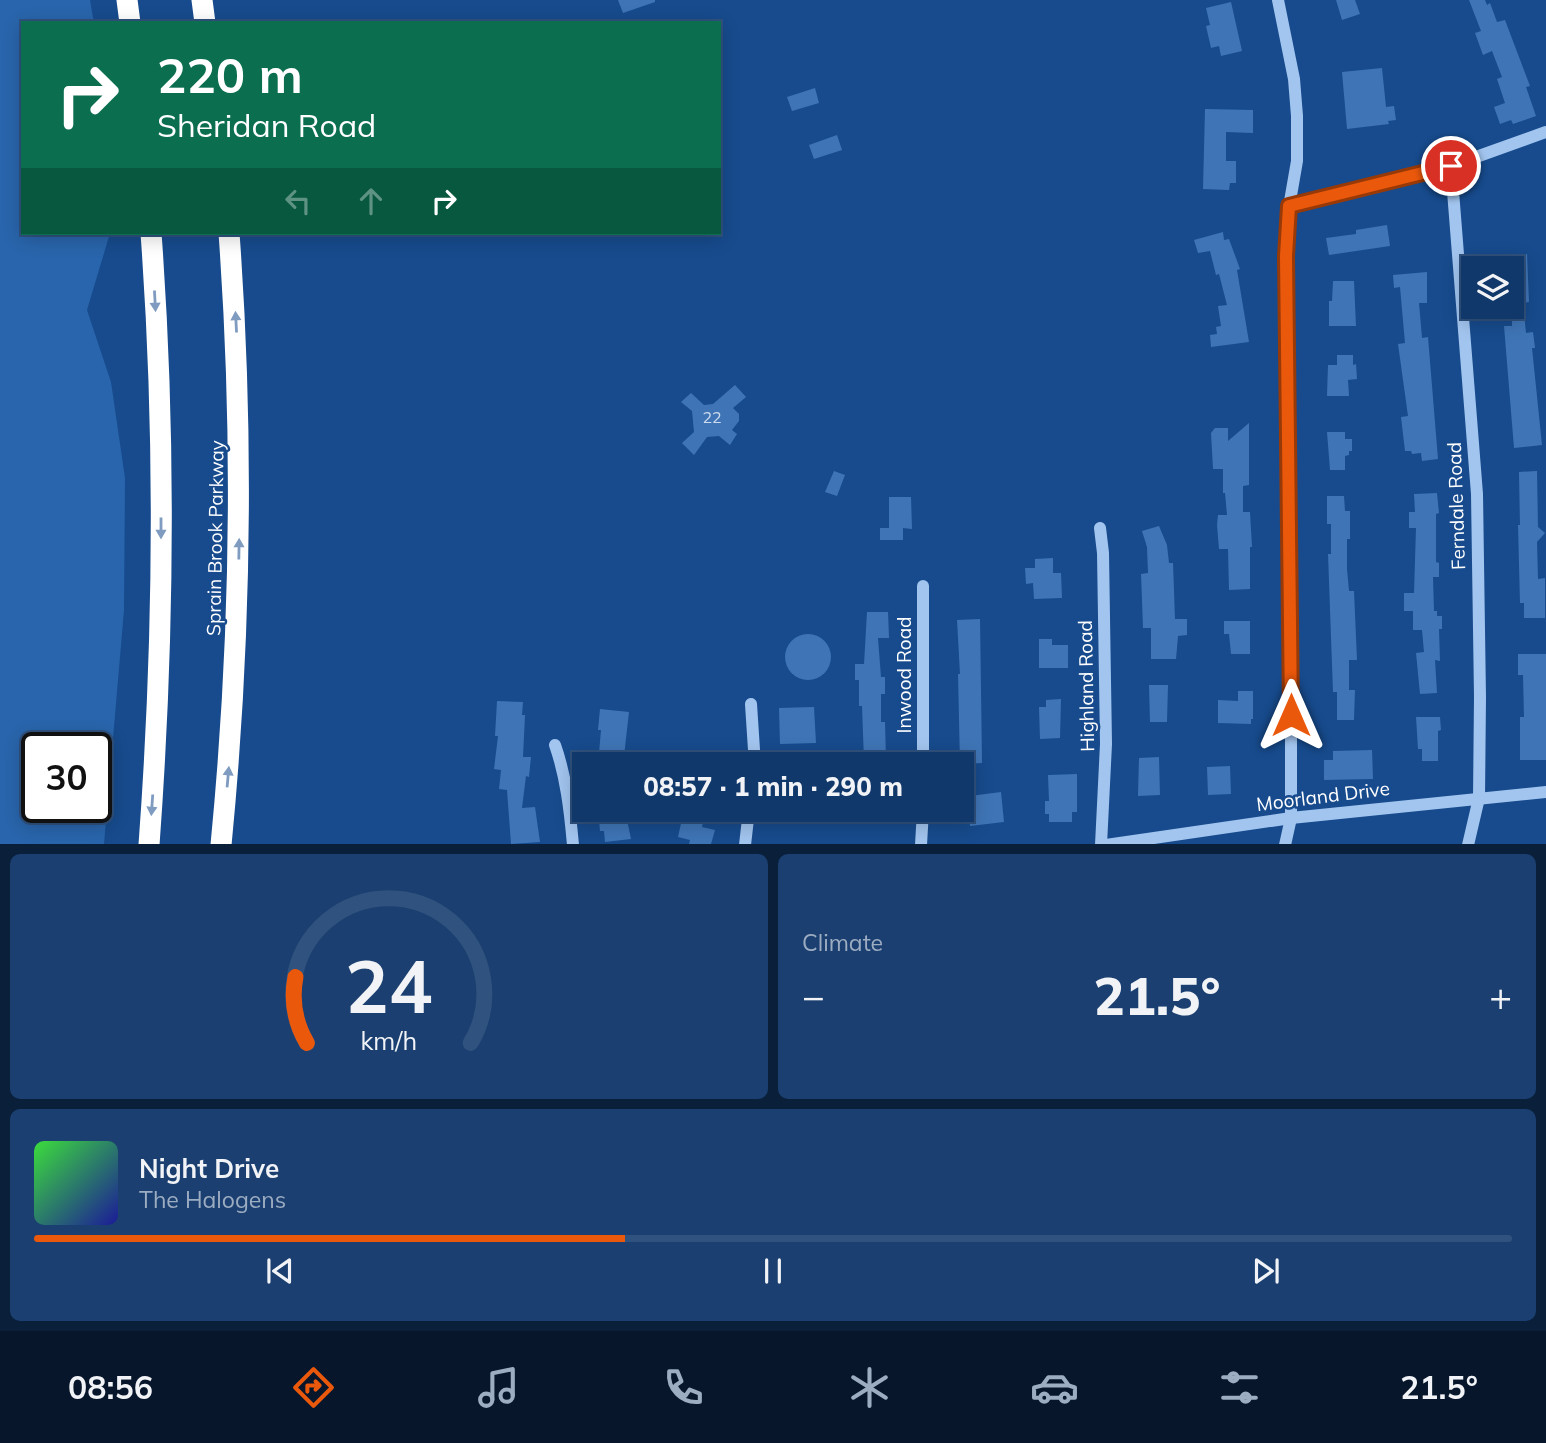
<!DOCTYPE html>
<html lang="en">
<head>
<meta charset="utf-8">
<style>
	:root { --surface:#11386a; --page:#1a3f70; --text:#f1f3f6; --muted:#9cacc1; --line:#30527e; --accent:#ea580c }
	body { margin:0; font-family:Mulish,sans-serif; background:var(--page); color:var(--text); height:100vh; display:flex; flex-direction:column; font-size:26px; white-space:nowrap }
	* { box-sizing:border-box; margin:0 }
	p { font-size:23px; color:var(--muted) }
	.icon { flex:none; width:38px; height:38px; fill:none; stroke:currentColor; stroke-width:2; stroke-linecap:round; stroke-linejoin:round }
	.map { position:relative; height:844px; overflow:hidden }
	.panel { display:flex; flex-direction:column; gap:10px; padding:10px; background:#091f3a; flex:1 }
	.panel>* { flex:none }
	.top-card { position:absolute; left:21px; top:21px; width:700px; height:214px; border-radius:0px; box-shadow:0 4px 18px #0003,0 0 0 2px var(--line); background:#0b6e4f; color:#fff; overflow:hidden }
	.tools { position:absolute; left:1461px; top:256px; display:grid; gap:14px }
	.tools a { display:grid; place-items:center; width:63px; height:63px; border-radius:0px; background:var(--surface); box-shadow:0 4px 18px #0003,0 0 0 2px var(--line); font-size:35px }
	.speed { position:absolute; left:21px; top:732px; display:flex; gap:14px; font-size:35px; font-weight:700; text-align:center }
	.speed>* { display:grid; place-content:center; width:91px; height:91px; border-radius:50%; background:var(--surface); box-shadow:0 4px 18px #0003,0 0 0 2px var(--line); line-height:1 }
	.speed .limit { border:4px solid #111; border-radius:10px; background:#fff; color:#111 }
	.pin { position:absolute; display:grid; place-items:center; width:60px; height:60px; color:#fff; margin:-30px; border:4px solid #fff; border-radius:50%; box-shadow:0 2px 7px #0007 }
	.me { position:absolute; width:77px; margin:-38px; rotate:0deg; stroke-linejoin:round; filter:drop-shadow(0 0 5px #0008) }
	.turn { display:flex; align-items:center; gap:24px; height:147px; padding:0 21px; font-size:32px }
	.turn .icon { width:91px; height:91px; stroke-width:2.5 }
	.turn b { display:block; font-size:49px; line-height:60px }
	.lanes { display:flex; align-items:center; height:66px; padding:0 21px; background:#0003; justify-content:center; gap:35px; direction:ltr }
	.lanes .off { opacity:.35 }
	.big { font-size:52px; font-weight:800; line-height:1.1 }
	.panel .widget { flex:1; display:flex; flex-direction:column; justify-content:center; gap:10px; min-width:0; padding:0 24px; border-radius:10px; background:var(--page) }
	.panel .dial { align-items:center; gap:0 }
	.dial svg { height:182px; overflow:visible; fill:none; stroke:var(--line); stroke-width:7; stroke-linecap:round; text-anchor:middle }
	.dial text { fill:var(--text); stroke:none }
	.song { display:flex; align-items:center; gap:21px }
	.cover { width:84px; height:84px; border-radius:10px; background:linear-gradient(135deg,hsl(120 70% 55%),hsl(240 70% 35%)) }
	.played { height:7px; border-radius:4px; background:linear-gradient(90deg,var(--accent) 40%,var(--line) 40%) }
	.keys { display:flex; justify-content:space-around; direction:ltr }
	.heat { display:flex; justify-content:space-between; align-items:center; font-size:38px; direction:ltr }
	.panel .tiles { flex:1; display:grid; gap:10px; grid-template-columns:1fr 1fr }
	.widget:last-child { grid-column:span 2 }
	.trip { position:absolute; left:572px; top:752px; width:402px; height:70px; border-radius:0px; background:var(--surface); box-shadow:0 4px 18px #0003,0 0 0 2px var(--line); font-weight:800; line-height:70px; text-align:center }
	.menu { display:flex; height:112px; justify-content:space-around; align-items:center; background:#07162a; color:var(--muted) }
	.menu .icon { width:49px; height:49px }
	.menu .on { color:var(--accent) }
	.menu b { font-size:32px; color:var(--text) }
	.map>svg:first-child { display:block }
	.green { fill:#2965ac; fill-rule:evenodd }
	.building { fill:#3f75b6 }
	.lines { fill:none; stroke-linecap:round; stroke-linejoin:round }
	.minor { stroke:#a2c5ef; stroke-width:12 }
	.highway { stroke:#fff; stroke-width:21 }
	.oneway { fill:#7f9cc0 }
	.route-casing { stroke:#983908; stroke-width:18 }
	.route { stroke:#ea580c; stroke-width:12 }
	.labels { text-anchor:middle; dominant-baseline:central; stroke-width:5; stroke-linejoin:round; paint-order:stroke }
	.number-label { font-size:16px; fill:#cfdced }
	.street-label { font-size:19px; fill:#fff; stroke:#174b8d }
</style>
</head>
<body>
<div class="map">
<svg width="1546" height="845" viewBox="0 0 1546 845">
	<rect width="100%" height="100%" fill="#174b8d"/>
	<path class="green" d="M0,0H90L94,23H23V233H110L87,310L111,382L125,478L124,610L104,844H0ZM37,747H96V807H37Z"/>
	<g class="building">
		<polygon points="618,0 655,0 655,2 623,13"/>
		<polygon points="1336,0 1355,0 1360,14 1342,20"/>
		<polygon points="1469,0 1485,0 1487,5 1490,3 1497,22 1505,20 1530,86 1526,87 1536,116 1513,124 1511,120 1500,124 1494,107 1505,103 1497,79 1502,77 1492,51 1483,55 1475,33 1481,31"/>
		<polygon points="1231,2 1242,51 1221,56 1219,46 1211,48 1206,26 1210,25 1206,8"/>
		<polygon points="1382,68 1386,107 1394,106 1396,120 1388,121 1389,124 1347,129 1342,72"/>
		<polygon points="815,88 819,103 792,111 787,97"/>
		<polygon points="1205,109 1253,110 1253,133 1226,132 1226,161 1236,161 1236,183 1230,183 1229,190 1203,189"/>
		<polygon points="837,135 842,150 814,159 809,145"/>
		<polygon points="1387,225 1390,246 1329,255 1326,238 1356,234 1356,230"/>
		<polygon points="1223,232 1224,240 1229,239 1240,269 1237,270 1249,342 1211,347 1210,335 1217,334 1216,327 1221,326 1218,306 1227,305 1219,274 1216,275 1210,251 1198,253 1194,240"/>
		<polygon points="1527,254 1529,302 1523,303 1526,333 1533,332 1535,348 1532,348 1542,445 1514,448 1504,326 1512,326 1512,268 1500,268 1499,257"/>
		<polygon points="1427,272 1427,303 1419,303 1422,338 1428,337 1438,459 1422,461 1421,453 1412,454 1411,451 1405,451 1401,417 1408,416 1398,344 1405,343 1400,287 1394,288 1393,275"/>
		<polygon points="1333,281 1354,281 1356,326 1329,326 1329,301 1332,301"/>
		<polygon points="1337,355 1353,355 1353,365 1356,364 1357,379 1348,380 1349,396 1327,396 1328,365 1337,365"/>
		<polygon points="735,385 746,397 733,408 739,414 739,421 732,430 737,434 730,445 719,436 707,437 694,455 682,443 694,432 692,411 681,402 691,393 704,405 713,404"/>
		<polygon points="1249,423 1249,485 1243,486 1243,512 1250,512 1252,547 1250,547 1250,589 1229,590 1228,549 1219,549 1217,525 1218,515 1227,515 1225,493 1223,493 1223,469 1213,469 1211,433 1215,428 1228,428 1228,441"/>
		<polygon points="1327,432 1345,432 1345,439 1352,439 1352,451 1349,451 1349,455 1345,456 1345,470 1330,470"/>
		<polygon points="834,471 845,475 837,496 825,492"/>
		<polygon points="1537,471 1538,527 1545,533 1537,542 1538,579 1545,578 1545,618 1524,618 1524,603 1520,603 1518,525 1520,525 1519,472"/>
		<polygon points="1437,493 1439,513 1436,514 1436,562 1439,563 1439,577 1433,577 1434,611 1437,611 1437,616 1442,616 1442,629 1439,629 1440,661 1435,660 1437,693 1420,694 1416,653 1424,652 1422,630 1413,630 1413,611 1404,611 1404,593 1414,593 1416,528 1409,528 1409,512 1415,512 1414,494"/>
		<polygon points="1327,496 1344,496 1345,511 1350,511 1350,539 1347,539 1347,569 1349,591 1354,591 1357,660 1349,660 1349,690 1355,690 1354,720 1337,720 1337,692 1333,692 1328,554 1331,554 1331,524 1327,524"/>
		<polygon points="889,497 911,497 912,529 903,528 903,540 880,540 880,528 889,528"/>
		<polygon points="1159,526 1167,545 1169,563 1173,563 1175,619 1187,619 1187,635 1178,636 1176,659 1151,659 1151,628 1143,628 1141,574 1148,573 1147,547 1142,531"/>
		<polygon points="1053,558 1053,573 1061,573 1062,598 1034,599 1033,583 1026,584 1025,568 1035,568 1035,559"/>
		<polygon points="867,612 888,612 889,638 878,638 881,677 885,677 885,694 881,694 881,722 885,722 886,760 864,761 862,706 859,706 859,680 855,680 855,664 864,664"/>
		<polygon points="980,619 982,763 960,764 958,674 960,674 957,620"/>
		<polygon points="1224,621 1250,621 1250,654 1231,654 1229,634 1224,634"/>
		<circle cx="808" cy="657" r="23"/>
		<polygon points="1039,639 1052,639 1052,645 1068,645 1068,668 1039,668"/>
		<polygon points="1518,654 1546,654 1546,760 1520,760 1520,717 1524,717 1523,675 1518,675"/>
		<polygon points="1149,685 1168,685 1167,722 1150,722"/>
		<polygon points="1238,691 1253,691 1253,719 1251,719 1251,724 1218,723 1218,700 1238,701"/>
		<polygon points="1061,699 1060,738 1040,739 1039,707 1046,707 1046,700"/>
		<polygon points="497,701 523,702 522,715 525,715 523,757 531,757 529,777 526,776 522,808 535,807 540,842 511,844 507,790 499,789 501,770 494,769 498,736 495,736"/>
		<polygon points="814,707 816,743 780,744 779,708"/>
		<polygon points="600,709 629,712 623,765 598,765 601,730 598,730"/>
		<polygon points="1416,717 1440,717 1441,730 1438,731 1438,761 1422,761 1422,749 1418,749"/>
		<polygon points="1372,750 1373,779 1324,780 1324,760 1333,760 1333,751"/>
		<polygon points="1159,757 1160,795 1138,796 1139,758"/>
		<polygon points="1230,766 1231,794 1208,795 1207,767"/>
		<polygon points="1077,774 1077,812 1072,812 1072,822 1049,822 1049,814 1045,814 1045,801 1049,801 1048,775"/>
		<polygon points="1001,792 1004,822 970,826 969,816 962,817 962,797"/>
		<polygon points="598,810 625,810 631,839 605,842 604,831 600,831"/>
		<polygon points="684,810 705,813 702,827 715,830 711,844 689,844 690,840 678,837"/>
	</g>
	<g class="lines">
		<g class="minor">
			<polyline points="1278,0 1294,79 1297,116 1297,161 1289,207 1286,256 1291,613 1291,818 1285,845"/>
			<polyline points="1451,166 1477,494 1480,697 1479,798 1468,845"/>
			<polyline points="1289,207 1451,166 1546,132"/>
			<polyline points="1100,528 1103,553 1106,744 1101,845"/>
			<polyline points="923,586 923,765"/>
			<polyline points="751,704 755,765"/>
			<path d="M555,745C566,776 570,811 573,845"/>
			<polyline points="745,845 749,810"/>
			<polyline points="921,845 923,810"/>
			<polyline points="1106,845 1291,818 1546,792"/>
		</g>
		<g class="highway">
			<polyline points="127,0 130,23"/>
			<polyline points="202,0 205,23"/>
			<path d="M149,845C164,641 166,436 151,233"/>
			<path d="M221,845C241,640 244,437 229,233"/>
		</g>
	</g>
	<defs><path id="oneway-solid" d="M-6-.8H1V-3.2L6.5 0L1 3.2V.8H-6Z" transform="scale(1.75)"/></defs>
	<g class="oneway">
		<use href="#oneway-solid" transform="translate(155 301) rotate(87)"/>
		<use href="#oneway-solid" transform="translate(236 322) rotate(-93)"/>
		<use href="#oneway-solid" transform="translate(161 528) rotate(90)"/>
		<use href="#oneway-solid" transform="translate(239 549) rotate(-89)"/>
		<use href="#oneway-solid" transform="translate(228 777) rotate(-85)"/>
		<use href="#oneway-solid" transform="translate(152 805) rotate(94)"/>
	</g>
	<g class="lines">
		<defs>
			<polyline id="route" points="1291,715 1286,256 1289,206 1451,166"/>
		</defs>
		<use href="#route" class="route-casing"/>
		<use href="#route" class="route"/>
	</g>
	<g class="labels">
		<g class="number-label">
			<text x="712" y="417">22</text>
		</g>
		<g class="street-label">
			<text transform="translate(1456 506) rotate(-92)">Ferndale Road</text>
			<text transform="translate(215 538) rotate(-89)">Sprain Brook Parkway</text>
			<text transform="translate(904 675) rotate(-90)">Inwood Road</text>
			<text transform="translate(1086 686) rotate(-91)">Highland Road</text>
			<text transform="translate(1323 796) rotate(-7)">Moorland Drive</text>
		</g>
	</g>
</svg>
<div class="tools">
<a><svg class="icon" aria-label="layers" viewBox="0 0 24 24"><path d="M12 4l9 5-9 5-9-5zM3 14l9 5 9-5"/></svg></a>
</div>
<div class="speed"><div class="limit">30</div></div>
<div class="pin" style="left:1451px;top:166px;background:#d93025"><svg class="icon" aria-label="arrive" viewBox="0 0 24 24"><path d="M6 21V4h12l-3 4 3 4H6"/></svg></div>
<svg class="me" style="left:1291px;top:715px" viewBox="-20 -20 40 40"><path d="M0-17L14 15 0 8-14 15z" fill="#ea580c" stroke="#fff" stroke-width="4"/></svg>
<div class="trip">08:57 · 1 min · 290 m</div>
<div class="top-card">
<div class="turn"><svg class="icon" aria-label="right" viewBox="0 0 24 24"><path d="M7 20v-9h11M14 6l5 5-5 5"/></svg><div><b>220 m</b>Sheridan Road</div></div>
<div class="lanes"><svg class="icon off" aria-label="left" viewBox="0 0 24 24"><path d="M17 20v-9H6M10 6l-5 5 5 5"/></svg><svg class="icon off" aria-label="ahead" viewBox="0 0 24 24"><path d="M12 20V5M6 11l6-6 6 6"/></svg><svg class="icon" aria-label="right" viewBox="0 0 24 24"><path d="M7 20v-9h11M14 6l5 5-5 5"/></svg></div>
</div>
</div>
<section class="panel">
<div class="tiles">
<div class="widget dial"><svg viewBox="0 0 100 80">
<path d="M14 69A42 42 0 1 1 86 69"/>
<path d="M14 69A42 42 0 0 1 9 40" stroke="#ea580c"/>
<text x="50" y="56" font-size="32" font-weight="700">24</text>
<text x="50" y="72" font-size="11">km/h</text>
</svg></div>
<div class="widget"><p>Climate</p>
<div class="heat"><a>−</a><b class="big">21.5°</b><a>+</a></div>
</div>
<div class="widget">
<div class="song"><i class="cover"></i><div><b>Night Drive</b><p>The Halogens</p></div></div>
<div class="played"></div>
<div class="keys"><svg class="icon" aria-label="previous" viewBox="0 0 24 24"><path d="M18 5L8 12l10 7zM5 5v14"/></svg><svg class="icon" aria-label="pause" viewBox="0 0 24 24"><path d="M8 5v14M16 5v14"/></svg><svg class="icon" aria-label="next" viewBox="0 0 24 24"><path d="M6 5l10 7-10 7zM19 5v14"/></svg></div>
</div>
</div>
</section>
<nav class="menu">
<b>08:56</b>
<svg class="icon on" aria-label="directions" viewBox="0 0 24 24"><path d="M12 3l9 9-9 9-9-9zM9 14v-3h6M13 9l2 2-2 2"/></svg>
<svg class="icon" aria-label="music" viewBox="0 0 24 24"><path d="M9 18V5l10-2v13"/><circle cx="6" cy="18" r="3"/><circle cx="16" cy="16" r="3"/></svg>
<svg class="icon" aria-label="phone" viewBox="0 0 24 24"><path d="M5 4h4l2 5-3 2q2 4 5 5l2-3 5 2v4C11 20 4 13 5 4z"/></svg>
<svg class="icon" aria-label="climate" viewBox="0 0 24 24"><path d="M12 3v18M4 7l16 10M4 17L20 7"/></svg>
<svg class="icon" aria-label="car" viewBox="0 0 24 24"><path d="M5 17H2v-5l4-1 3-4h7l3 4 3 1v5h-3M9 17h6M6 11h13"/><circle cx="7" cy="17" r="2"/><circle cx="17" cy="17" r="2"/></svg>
<svg class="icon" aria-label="filters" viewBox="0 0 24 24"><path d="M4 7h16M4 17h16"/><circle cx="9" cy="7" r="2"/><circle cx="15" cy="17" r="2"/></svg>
<b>21.5°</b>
</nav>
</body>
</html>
